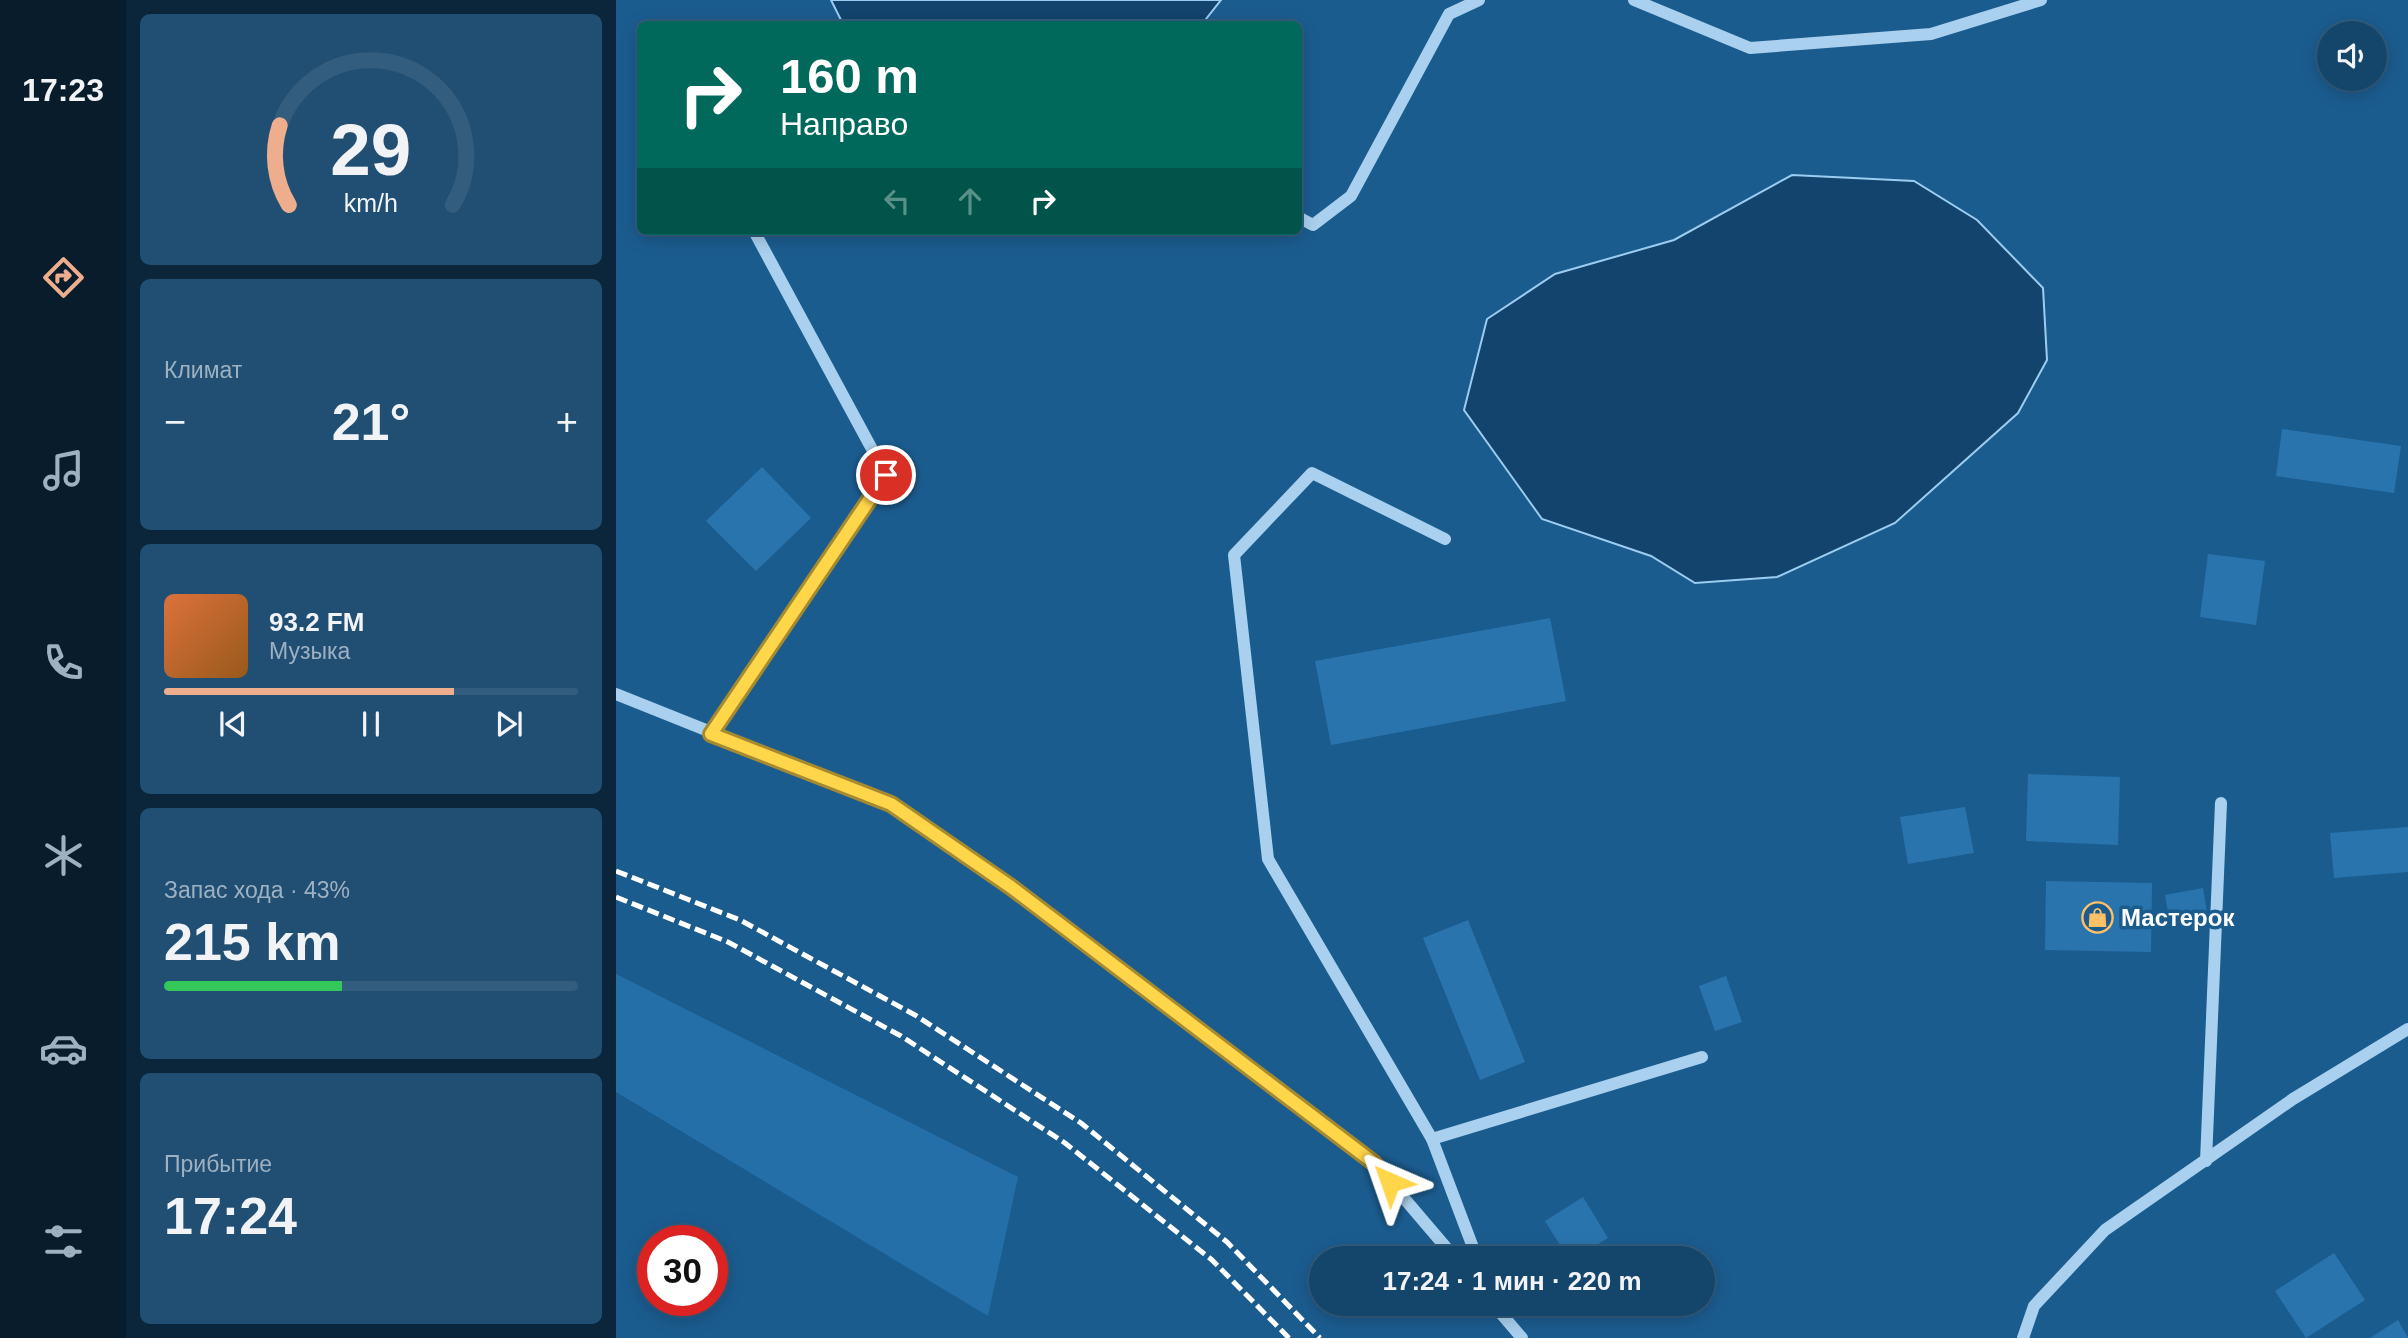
<!DOCTYPE html>
<html lang="ru">
<head>
<meta charset="utf-8">
<style>
	:root { --surface:#14456b; --page:#214f73; --text:#f1f3f6; --muted:#9db1c1; --line:#335d7e; --accent:#eead8d }
	body { margin:0; font-family:Helvetica,sans-serif; background:var(--page); color:var(--text); height:100vh; display:flex; flex-direction:column; font-size:26px; white-space:nowrap }
	* { box-sizing:border-box; margin:0 }
	p { font-size:23px; color:var(--muted) }
	.icon { flex:none; width:38px; height:38px; fill:none; stroke:currentColor; stroke-width:2; stroke-linecap:round; stroke-linejoin:round }
	.map { position:relative; flex:1; overflow:hidden }
	.drawer { display:flex; flex-direction:column; gap:14px; padding:14px; background:#0b263b; width:490px }
	.drawer>* { flex:none }
	.guide { position:absolute; left:21px; top:21px; width:665px; height:214px; border-radius:10px; box-shadow:0 4px 18px #0003,0 0 0 2px var(--line); background:#00695c; color:#fff; overflow:hidden }
	.fabs { position:absolute; left:1701px; top:21px; display:grid; gap:14px }
	.fabs a { display:grid; place-items:center; width:70px; height:70px; border-radius:50%; background:var(--surface); box-shadow:0 4px 18px #0003,0 0 0 2px var(--line); font-size:35px }
	.speed { position:absolute; left:21px; top:1225px; display:flex; gap:14px; font-size:35px; font-weight:700; text-align:center }
	.speed>* { display:grid; place-content:center; width:91px; height:91px; border-radius:50%; background:var(--surface); box-shadow:0 4px 18px #0003,0 0 0 2px var(--line); line-height:1 }
	.speed .limit { border:10px solid #d22; background:#fff; color:#111 }
	.pin { position:absolute; display:grid; place-items:center; width:60px; height:60px; color:#fff; margin:-30px; border:4px solid #fff; border-radius:50%; box-shadow:0 2px 7px #0007 }
	.me { position:absolute; width:77px; margin:-38px; rotate:317deg; stroke-linejoin:round; filter:drop-shadow(0 0 5px #0008) }
	.turn { display:flex; align-items:center; gap:24px; height:147px; padding:0 28px; font-size:32px }
	.turn .icon { width:91px; height:91px; stroke-width:2.5 }
	.turn b { display:block; font-size:49px; line-height:60px }
	.lanes { display:flex; align-items:center; height:66px; padding:0 28px; background:#0003; justify-content:center; gap:35px; direction:ltr }
	.lanes .off { opacity:.35 }
	.big { font-size:52px; font-weight:600; line-height:1.1 }
	.drawer .tile { flex:1; display:flex; flex-direction:column; justify-content:center; gap:10px; min-width:0; padding:0 24px; border-radius:10px; background:var(--page) }
	.drawer .dial { align-items:center; gap:0 }
	.dial svg { height:182px; overflow:visible; fill:none; stroke:var(--line); stroke-width:7; stroke-linecap:round; text-anchor:middle }
	.dial text { fill:var(--text); stroke:none }
	.song { display:flex; align-items:center; gap:21px }
	.cover { width:84px; height:84px; border-radius:10px; background:linear-gradient(135deg,hsl(20 70% 55%),hsl(30 70% 35%)) }
	.played { height:7px; border-radius:4px; background:linear-gradient(90deg,var(--accent) 70%,var(--line) 70%) }
	.keys { display:flex; justify-content:space-around; direction:ltr }
	.heat { display:flex; justify-content:space-between; align-items:center; font-size:38px; direction:ltr }
	.charge { height:10px; border-radius:5px; background:linear-gradient(90deg,#34c759 43%,var(--line) 0) }
	.trip { position:absolute; left:693px; top:1246px; width:406px; height:70px; border-radius:35px; background:var(--surface); box-shadow:0 4px 18px #0003,0 0 0 2px var(--line); font-weight:600; line-height:70px; text-align:center }
	main { display:flex; flex:1; min-height:0 }
	.tab-bar { display:flex; flex-direction:column; width:126px; justify-content:space-around; align-items:center; background:#081c2b; color:var(--muted) }
	.tab-bar .icon { width:49px; height:49px }
	.tab-bar .on { color:var(--accent) }
	.tab-bar b { font-size:32px; color:var(--text) }
	.map>svg:first-child { display:block }
	.green { fill:#246fa8 }
	.water { fill:#12446d; stroke:#9ccdf0; stroke-width:2 }
	.building { fill:#2a74ad }
	.lines { fill:none; stroke-linecap:round; stroke-linejoin:round }
	.minor { stroke:#a9d0ee; stroke-width:12 }
	.rail { stroke:#fff; stroke-width:5; stroke-dasharray:12 5; stroke-linecap:butt }
	.route-casing { stroke:#a68a30; stroke-width:18 }
	.route { stroke:#ffd54a; stroke-width:12 }
	.labels { text-anchor:middle; dominant-baseline:central; stroke-width:7; stroke-linejoin:round; paint-order:stroke }
	.poi-label { font-size:24px; font-weight:bold; fill:#fff; stroke:#1b5c8f; text-anchor:start }
</style>
</head>
<body>
<main>
<nav class="tab-bar">
<b>17:23</b>
<svg class="icon on" aria-label="directions" viewBox="0 0 24 24"><path d="M12 3l9 9-9 9-9-9zM9 14v-3h6M13 9l2 2-2 2"/></svg>
<svg class="icon" aria-label="music" viewBox="0 0 24 24"><path d="M9 18V5l10-2v13"/><circle cx="6" cy="18" r="3"/><circle cx="16" cy="16" r="3"/></svg>
<svg class="icon" aria-label="phone" viewBox="0 0 24 24"><path d="M5 4h4l2 5-3 2q2 4 5 5l2-3 5 2v4C11 20 4 13 5 4z"/></svg>
<svg class="icon" aria-label="climate" viewBox="0 0 24 24"><path d="M12 3v18M4 7l16 10M4 17L20 7"/></svg>
<svg class="icon" aria-label="car" viewBox="0 0 24 24"><path d="M5 17H2v-5l4-1 3-4h7l3 4 3 1v5h-3M9 17h6M6 11h13"/><circle cx="7" cy="17" r="2"/><circle cx="17" cy="17" r="2"/></svg>
<svg class="icon" aria-label="filters" viewBox="0 0 24 24"><path d="M4 7h16M4 17h16"/><circle cx="9" cy="7" r="2"/><circle cx="15" cy="17" r="2"/></svg>
</nav>
<section class="drawer">
<div class="tile dial"><svg viewBox="0 0 100 80">
<path d="M14 69A42 42 0 1 1 86 69"/>
<path d="M14 69A42 42 0 0 1 10 34" stroke="#eead8d"/>
<text x="50" y="56" font-size="32" font-weight="700">29</text>
<text x="50" y="72" font-size="11">km/h</text>
</svg></div>
<div class="tile"><p>Климат</p>
<div class="heat"><a>−</a><b class="big">21°</b><a>+</a></div>
</div>
<div class="tile">
<div class="song"><i class="cover"></i><div><b>93.2 FM</b><p>Музыка</p></div></div>
<div class="played"></div>
<div class="keys"><svg class="icon" aria-label="previous" viewBox="0 0 24 24"><path d="M18 5L8 12l10 7zM5 5v14"/></svg><svg class="icon" aria-label="pause" viewBox="0 0 24 24"><path d="M8 5v14M16 5v14"/></svg><svg class="icon" aria-label="next" viewBox="0 0 24 24"><path d="M6 5l10 7-10 7zM19 5v14"/></svg></div>
</div>
<div class="tile"><p>Запас хода · 43%</p><b class="big">215 km</b><div class="charge"></div></div>
<div class="tile"><p>Прибытие</p><b class="big">17:24</b></div>
</section>
<div class="map">
<svg width="1792" height="1338" viewBox="0 0 1792 1338">
	<rect width="100%" height="100%" fill="#1b5c8f"/>
	<polygon class="green" points="0,974 402,1177 372,1316 0,1092"/>
	<g class="water">
		<polygon points="215,0 605,0 586,24 227,24"/>
		<polygon points="1176,175 1298,181 1361,220 1427,288 1431,360 1402,413 1279,523 1161,577 1079,583 1035,556 926,519 848,410 871,319 939,274 1058,240"/>
	</g>
	<g class="building">
		<polygon points="1666,429 1785,446 1778,493 1660,476"/>
		<polygon points="146,467 195,518 140,571 90,521"/>
		<polygon points="1592,554 1649,561 1640,625 1584,617"/>
		<polygon points="934,618 950,701 715,745 699,661"/>
		<polygon points="1412,774 1504,777 1502,845 1410,841"/>
		<polygon points="1349,807 1358,853 1292,864 1284,817"/>
		<polygon points="1792,827 1792,872 1718,878 1714,833"/>
		<polygon points="1430,881 1536,883 1535,952 1429,950"/>
		<polygon points="1587,888 1591,913 1553,919 1549,895"/>
		<polygon points="852,920 909,1062 864,1080 807,938"/>
		<polygon points="1110,976 1126,1022 1099,1031 1083,986"/>
		<polygon points="967,1197 992,1238 960,1258 952,1258 929,1221"/>
		<polygon points="1718,1253 1749,1300 1690,1338 1659,1291"/>
		<polygon points="1782,1320 1792,1338 1754,1338"/>
	</g>
	<g class="lines">
		<g class="minor">
			<polyline points="1018,0 1134,48 1315,34 1425,0"/>
			<polyline points="682,217 697,225 735,196 833,14 863,0"/>
			<polyline points="829,539 696,473 618,555 652,859 816,1139 861,1258"/>
			<polyline points="0,694 275,804 395,886 758,1163 839,1258"/>
			<polyline points="95,734 270,475 138,231"/>
			<polyline points="816,1139 1086,1057"/>
			<polyline points="1590,1161 1605,803"/>
			<polyline points="877,1304 906,1338"/>
			<polyline points="1407,1338 1418,1306 1489,1230 1677,1099 1792,1029"/>
		</g>
		<g class="rail">
			<polyline points="0,871 124,920 299,1015 465,1123 611,1242 704,1338"/>
			<polyline points="0,897 112,942 285,1036 449,1143 596,1260 673,1338"/>
		</g>
	</g>
	<g class="lines">
		<defs>
			<polyline id="route" points="270,475 95,734 275,804 395,887 758,1163 774,1182"/>
		</defs>
		<use href="#route" class="route-casing"/>
		<use href="#route" class="route"/>
	</g>
	<defs>
		<symbol id="shop-ring" viewBox="-11 -11 22 22"><circle r="9.5" fill="#1b5c8f" stroke="#ffc066" stroke-width="1.5"/><path d="M-5-2.5h2.3a2.7 3.5 0 0 1 5.4 0H5L5.5 6h-11ZM-1.5-2.5h3a1.5 2.3 0 0 0-3 0Z" fill="#ffc066"/></symbol>
	</defs>
	<g fill-rule="evenodd">
		<use href="#shop-ring" x="1464" y="900" width="35" height="35"/>
	</g>
	<g class="labels">
		<g class="poi-label">
			<text x="1505" y="917">Мастерок</text>
		</g>
	</g>
</svg>
<div class="fabs">
<a><svg class="icon" aria-label="sound" viewBox="0 0 24 24"><path d="M4 9h4l5-4v14l-5-4H4zM17 9q2 3 0 6"/></svg></a>
</div>
<div class="speed"><div class="limit">30</div></div>
<div class="pin" style="left:270px;top:475px;background:#d93025"><svg class="icon" aria-label="arrive" viewBox="0 0 24 24"><path d="M6 21V4h12l-3 4 3 4H6"/></svg></div>
<svg class="me" style="left:774px;top:1182px" viewBox="-20 -20 40 40"><path d="M0-17L14 15 0 8-14 15z" fill="#ffd54a" stroke="#fff" stroke-width="4"/></svg>
<div class="trip">17:24 · 1 мин · 220 m</div>
<div class="guide">
<div class="turn"><svg class="icon" aria-label="right" viewBox="0 0 24 24"><path d="M7 20v-9h11M14 6l5 5-5 5"/></svg><div><b>160 m</b>Направо</div></div>
<div class="lanes"><svg class="icon off" aria-label="left" viewBox="0 0 24 24"><path d="M17 20v-9H6M10 6l-5 5 5 5"/></svg><svg class="icon off" aria-label="ahead" viewBox="0 0 24 24"><path d="M12 20V5M6 11l6-6 6 6"/></svg><svg class="icon" aria-label="right" viewBox="0 0 24 24"><path d="M7 20v-9h11M14 6l5 5-5 5"/></svg></div>
</div>
</div>
</main>
</body>
</html>
